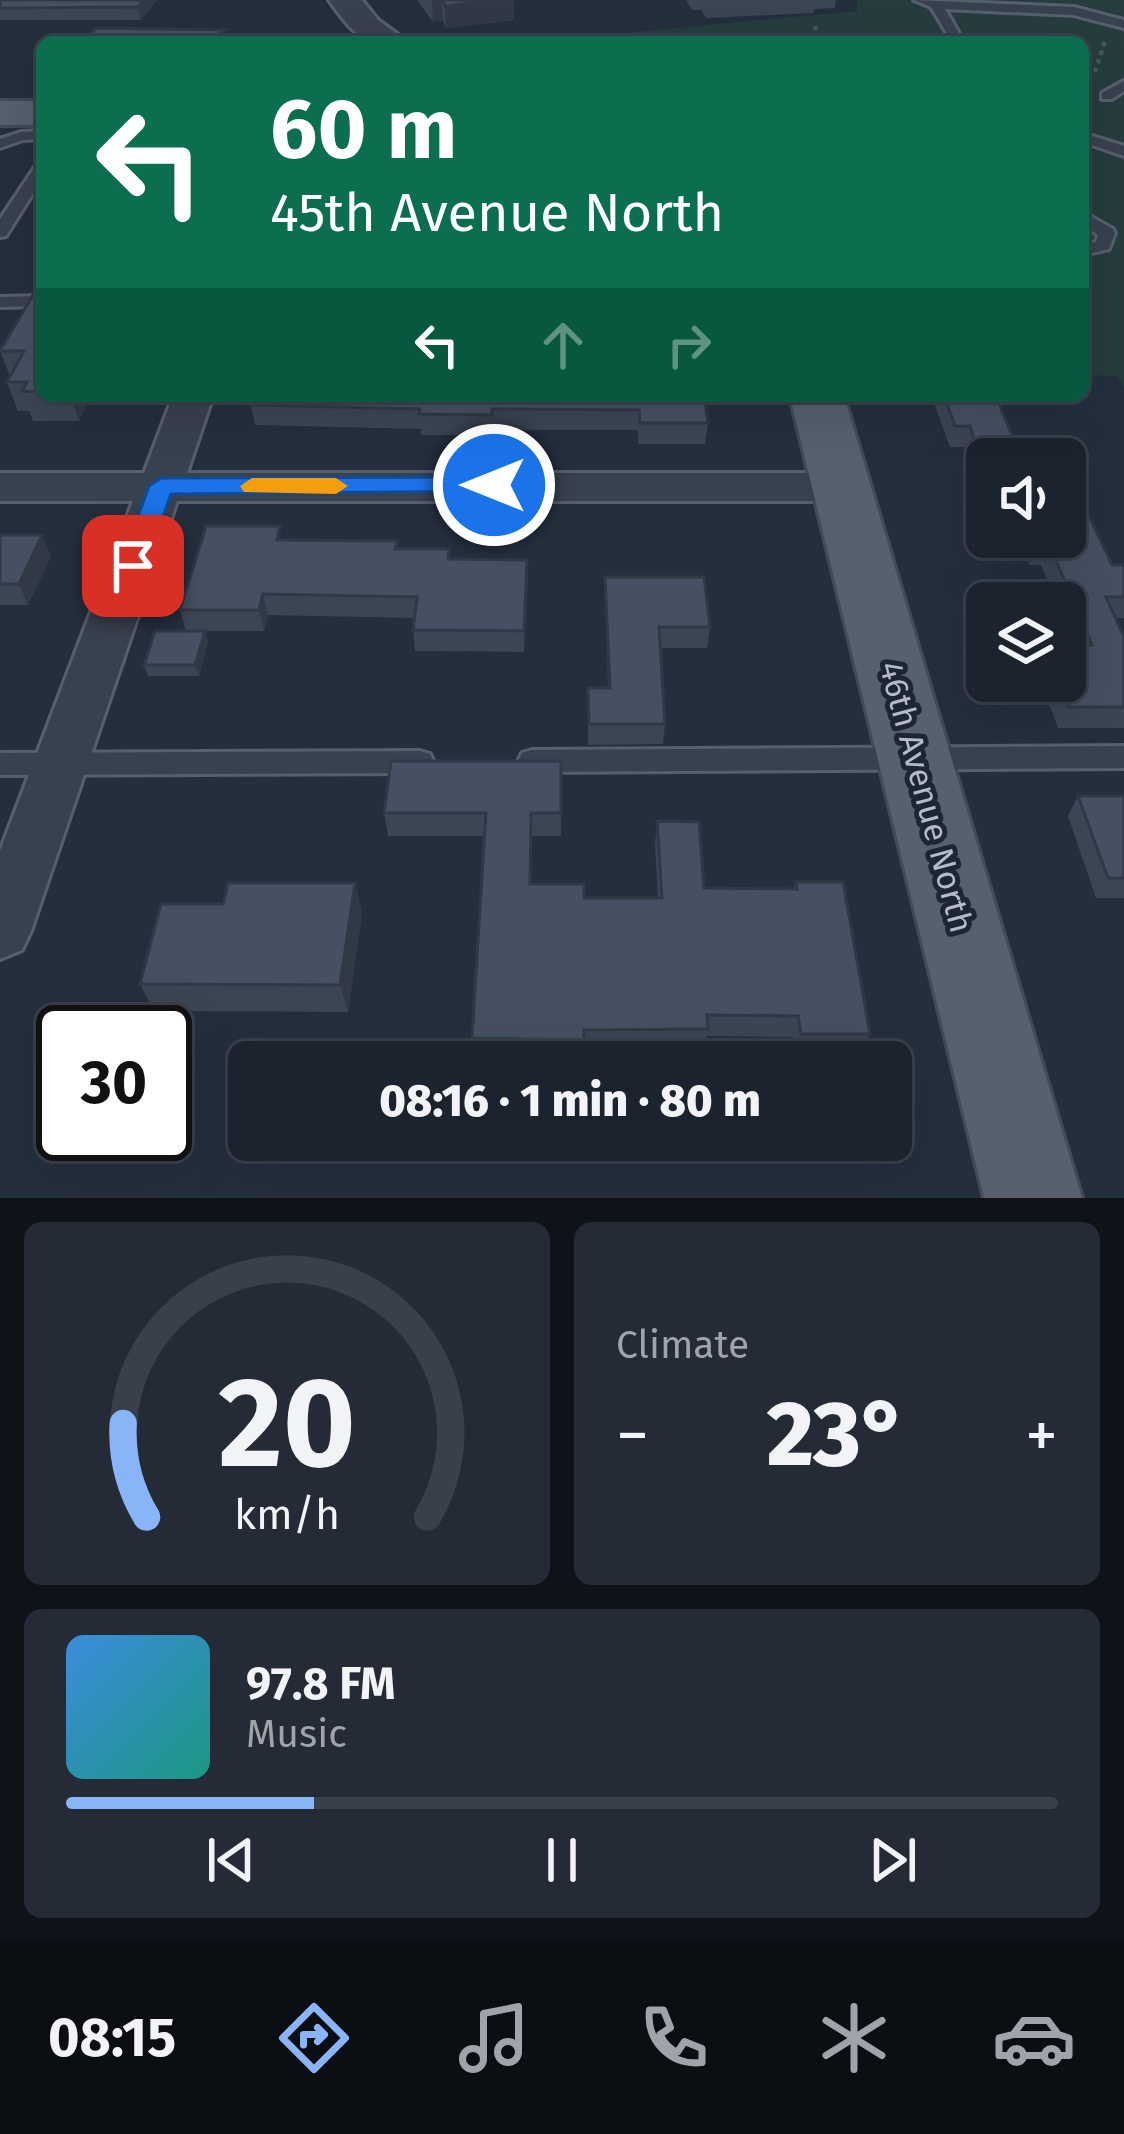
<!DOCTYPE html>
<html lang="en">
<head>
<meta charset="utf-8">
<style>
	:root { --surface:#1b232e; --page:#242b36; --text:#f1f3f6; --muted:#a0a4aa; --line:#39404a; --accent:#8ab4f8 }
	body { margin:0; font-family:"Fira Sans",sans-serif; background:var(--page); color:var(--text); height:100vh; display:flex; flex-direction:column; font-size:45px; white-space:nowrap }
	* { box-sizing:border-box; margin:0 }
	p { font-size:39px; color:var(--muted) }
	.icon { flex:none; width:66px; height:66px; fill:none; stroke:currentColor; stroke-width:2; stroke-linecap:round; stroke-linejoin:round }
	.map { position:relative; height:1198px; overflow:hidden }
	.drawer { display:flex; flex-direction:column; gap:24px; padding:24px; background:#0f1319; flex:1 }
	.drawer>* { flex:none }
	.top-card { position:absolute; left:36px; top:36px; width:1053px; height:366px; border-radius:18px; box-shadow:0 12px 48px #0002,0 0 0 3px var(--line); background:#0b6e4f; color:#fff; overflow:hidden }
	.tools { position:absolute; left:966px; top:438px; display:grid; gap:24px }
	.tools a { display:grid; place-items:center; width:120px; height:120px; border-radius:18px; background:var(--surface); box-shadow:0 12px 48px #0002,0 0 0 3px var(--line); font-size:60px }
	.speed { position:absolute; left:36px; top:1005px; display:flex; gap:24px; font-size:60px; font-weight:700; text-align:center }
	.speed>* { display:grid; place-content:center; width:156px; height:156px; border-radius:50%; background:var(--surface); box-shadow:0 12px 48px #0002,0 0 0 3px var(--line); line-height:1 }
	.speed .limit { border:6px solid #111; border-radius:18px; background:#fff; color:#111 }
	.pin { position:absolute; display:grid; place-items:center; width:102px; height:102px; color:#fff; margin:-51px; border-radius:24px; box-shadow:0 6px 18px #0006 }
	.me { position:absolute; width:132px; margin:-66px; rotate:270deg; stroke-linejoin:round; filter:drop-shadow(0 0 9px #0008) }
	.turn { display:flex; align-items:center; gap:42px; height:252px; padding:0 36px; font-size:54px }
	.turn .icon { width:156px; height:156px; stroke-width:2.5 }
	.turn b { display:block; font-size:84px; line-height:102px }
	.lanes { display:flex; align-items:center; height:114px; padding:0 36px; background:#0003; justify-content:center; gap:60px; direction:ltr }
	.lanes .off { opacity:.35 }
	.big { font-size:90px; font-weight:800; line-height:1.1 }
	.drawer .card { flex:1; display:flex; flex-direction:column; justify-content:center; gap:18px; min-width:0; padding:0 42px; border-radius:18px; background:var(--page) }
	.drawer .dial { align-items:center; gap:0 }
	.dial svg { height:312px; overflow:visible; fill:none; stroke:var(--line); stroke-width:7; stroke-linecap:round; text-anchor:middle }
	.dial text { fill:var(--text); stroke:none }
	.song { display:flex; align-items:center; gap:36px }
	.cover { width:144px; height:144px; border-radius:18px; background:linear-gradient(135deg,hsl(210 70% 55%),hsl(170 70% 35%)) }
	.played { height:12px; border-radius:6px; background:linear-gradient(90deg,var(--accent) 25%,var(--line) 25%) }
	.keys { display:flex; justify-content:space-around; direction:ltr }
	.heat { display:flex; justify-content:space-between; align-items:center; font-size:66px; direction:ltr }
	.drawer .tiles { flex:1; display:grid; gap:24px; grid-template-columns:1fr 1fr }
	.card:last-child { grid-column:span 2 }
	.trip { position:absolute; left:228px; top:1041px; width:684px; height:120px; border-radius:18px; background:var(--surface); box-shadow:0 12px 48px #0002,0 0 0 3px var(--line); font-weight:800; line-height:120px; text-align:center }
	.menu { display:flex; height:192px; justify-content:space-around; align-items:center; background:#0b0e12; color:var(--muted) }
	.menu .icon { width:84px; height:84px }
	.menu .selected { color:var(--accent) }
	.menu b { font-size:54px; color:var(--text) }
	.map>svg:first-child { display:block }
	.green { fill:#263c3f }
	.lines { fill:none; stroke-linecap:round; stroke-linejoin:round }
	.service-casing { stroke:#565f6c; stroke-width:6 }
	.minor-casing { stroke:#565f6c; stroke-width:6 }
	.tertiary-casing { stroke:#565f6c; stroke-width:6 }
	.primary-casing { stroke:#414a57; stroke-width:6 }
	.path { stroke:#44595c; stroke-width:4.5; stroke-dasharray:4.5 4.5; stroke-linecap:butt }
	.service { fill:#38414e; fill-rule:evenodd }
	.minor { fill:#38414e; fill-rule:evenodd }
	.tertiary { fill:#38414e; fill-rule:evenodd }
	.primary { fill:#56606e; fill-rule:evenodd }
	.wall { fill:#3b4654 }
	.shaded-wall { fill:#303945 }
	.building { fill:#455162; stroke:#303945; stroke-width:3 }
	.route { fill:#1a73e8; stroke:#114b97; stroke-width:3 }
	.slow { fill:#f59e0b }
	.labels { text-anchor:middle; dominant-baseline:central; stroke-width:10; stroke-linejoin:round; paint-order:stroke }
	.street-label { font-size:33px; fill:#b4bcc9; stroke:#1d2633 }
</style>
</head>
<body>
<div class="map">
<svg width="1124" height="1198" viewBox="0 0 1124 1198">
	<rect width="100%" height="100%" fill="#242f3e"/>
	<polygon class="green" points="857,0 1124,0 1124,387 1117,376 1083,375 1083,42 527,42 857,11"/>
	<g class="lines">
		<defs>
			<g id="service">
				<polygon points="914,0 1074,7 1124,20 1124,28 1074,15 945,9 964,42 952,42 931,7"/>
				<polygon points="1124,81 1124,91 1112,99 1102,99 1102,93"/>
				<polygon points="42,131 42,139 23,140 0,148 0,139 21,132"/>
				<polygon points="1083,133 1124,146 1124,156 1083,142"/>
				<polygon points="42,162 42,179 6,236 0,237 0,219 37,164"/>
				<polygon points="1083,212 1113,229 1115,233 1109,249 1083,255 1083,245 1096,242 1098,235 1083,224"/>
				<polygon points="42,296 42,306 0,307 0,297"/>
				<polygon points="1124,746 1124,768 532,772 522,769 518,761 522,753 532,750"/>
				<polygon points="420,751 430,754 434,762 430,770 420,773 0,775 0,753"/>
			</g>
			<polygon id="minor" points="173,396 213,396 187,473 843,473 858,477 865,487 858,497 843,501 177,501 31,931 22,950 0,959 0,851 133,501 0,501 0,473 144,473"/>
			<path id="tertiary" d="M329,0H362L378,20L408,42C360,42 357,39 329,0Z"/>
			<g id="primary">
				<rect x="0" y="101" width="42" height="24"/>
				<polygon points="790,396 844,396 1082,1198 984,1198"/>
			</g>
		</defs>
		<use href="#service" class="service-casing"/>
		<use href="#minor" class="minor-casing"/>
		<use href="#tertiary" class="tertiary-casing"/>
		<use href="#primary" class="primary-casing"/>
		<g class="path">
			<polyline points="815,26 819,42"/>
			<polyline points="1095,72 1105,41"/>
		</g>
		<use href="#service" class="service"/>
		<use href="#minor" class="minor"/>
		<use href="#tertiary" class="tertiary"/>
		<use href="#primary" class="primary"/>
	</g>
	<g class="wall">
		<polygon points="0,0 157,0 141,20 0,20"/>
		<polygon points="417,0 514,0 514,20 446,28 443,21 433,22"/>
		<polygon points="686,0 836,0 835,8 814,9 813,13 706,18 701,10 692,10"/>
		<polygon points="42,140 42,174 36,155"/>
		<polygon points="42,293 42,396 91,396 79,421 33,421 29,411 18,411 7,382 10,376 0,351"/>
		<polygon points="704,396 708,423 705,444 638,444 638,430 493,430 493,435 421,435 421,429 255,425 251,405"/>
		<polygon points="934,396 996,396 1014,440 987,459 987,499 979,499 964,447 950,447 933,400"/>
		<polygon points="0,535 51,556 28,605 0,605"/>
		<polygon points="1019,537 1065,537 1112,565 1124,565 1124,618 1116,618 1124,637 1124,728 1058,728 1041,681 1065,681 1074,645 1065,623 1065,603 1057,603 1041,565 1030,565"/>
		<polygon points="283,540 397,541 398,549 450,559 527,560 524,652 415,651 413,630 414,618 268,615 264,631 205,631 208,641 199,676 148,676 144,665 186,631 180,610"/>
		<polygon points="605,577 710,627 707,648 660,648 665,724 663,744 588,745 588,688 608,688"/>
		<polygon points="561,761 561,836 531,836 531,884 584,898 658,898 655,844 657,821 704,888 794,889 796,882 870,1034 862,1054 795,1054 792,1037 707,1036 705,1049 583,1050 583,1060 474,1058 472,1038 485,836 388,836 384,813"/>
		<polygon points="1078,796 1124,796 1124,898 1096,898 1068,816"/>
		<polygon points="355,883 362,912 348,1012 154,1011 140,984 223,904"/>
	</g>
	<g class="shaded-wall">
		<polygon points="144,0 157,0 141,20 138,7"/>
		<polygon points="432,0 441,0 443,21 433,22"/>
		<polygon points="494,0 514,0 514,20 446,28 445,6"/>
		<polygon points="225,30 227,42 206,42"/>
		<polygon points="71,396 91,396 79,421"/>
		<polygon points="42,535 51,556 28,605 19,584"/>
		<polygon points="527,560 528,581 524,652 524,631"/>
		<polygon points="263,594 268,615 264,631 259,610"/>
		<polygon points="205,631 208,641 199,676 195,665"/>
		<polygon points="355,883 362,912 348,1012 340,985"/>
	</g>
	<g class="building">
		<polygon points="0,0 144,0 138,7 0,8"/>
		<polygon points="442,0 494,0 445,6"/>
		<polygon points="96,28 225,30 206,42 83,42"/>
		<polygon points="42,140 42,155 36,155 38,145"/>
		<polygon points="34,293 42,293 42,392 22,391 27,382 7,382 24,351 0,351"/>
		<polygon points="254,396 704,396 708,423 640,423 639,410 492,409 492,415 419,414 420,409 251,405"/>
		<polygon points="944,396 996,396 1014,440 1039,440 1046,459 987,459 986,478 970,426 955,426"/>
		<polygon points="1065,498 1081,499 1112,565 1124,565 1124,597 1106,597 1124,637 1124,707 1068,707 1058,681 1065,681 1065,645 1092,645 1049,544 1037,544 1035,537 1065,537"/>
		<polygon points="206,526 280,526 277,540 397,541 395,549 449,549 448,559 527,560 524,631 413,630 417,597 263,594 259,610 180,610"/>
		<polygon points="0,535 42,535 19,584 0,584"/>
		<polygon points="605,577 704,577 710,627 659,627 665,724 589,724 588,688 610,688"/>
		<polygon points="155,631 205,631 195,665 144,665"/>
		<polygon points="391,761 561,761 561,813 531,813 530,884 584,884 584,898 662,898 657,821 699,822 704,888 797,889 796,882 843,882 870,1034 801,1034 798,1016 707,1015 708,1029 584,1030 584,1040 472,1038 486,813 384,813"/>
		<polygon points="1078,796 1124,796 1124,878 1108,878"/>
		<polygon points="228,883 355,883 340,985 140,984 161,904 223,904"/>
	</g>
	<polygon class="route" points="494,477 503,480 507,485 503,491 171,494 143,572 124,572 120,566 149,486 161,478"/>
	<polygon class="slow" points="252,478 336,478 348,486 336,494 244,492 240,486"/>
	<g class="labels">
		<g class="street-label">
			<text transform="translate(926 797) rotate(75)">46th Avenue North</text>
		</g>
	</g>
</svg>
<div class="tools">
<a><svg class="icon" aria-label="sound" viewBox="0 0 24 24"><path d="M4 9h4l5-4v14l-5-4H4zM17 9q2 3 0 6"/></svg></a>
<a><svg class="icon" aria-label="layers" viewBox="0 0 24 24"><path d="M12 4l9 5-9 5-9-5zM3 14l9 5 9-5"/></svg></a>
</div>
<div class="speed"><div class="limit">30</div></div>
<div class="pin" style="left:133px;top:566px;background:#d93025"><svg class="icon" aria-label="arrive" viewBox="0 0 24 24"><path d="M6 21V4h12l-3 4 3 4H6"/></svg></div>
<svg class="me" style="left:494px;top:485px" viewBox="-20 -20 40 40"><circle r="17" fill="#1a73e8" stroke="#fff" stroke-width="3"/><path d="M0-11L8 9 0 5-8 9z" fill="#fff"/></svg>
<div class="trip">08:16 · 1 min · 80 m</div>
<div class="top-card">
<div class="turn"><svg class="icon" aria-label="left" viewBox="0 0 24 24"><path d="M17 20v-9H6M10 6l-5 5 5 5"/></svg><div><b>60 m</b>45th Avenue North</div></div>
<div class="lanes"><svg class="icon" aria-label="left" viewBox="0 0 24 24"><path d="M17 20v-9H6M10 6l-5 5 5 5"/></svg><svg class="icon off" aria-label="ahead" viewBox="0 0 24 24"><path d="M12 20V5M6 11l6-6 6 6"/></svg><svg class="icon off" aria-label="right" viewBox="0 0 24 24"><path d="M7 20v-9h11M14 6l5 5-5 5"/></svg></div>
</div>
</div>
<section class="drawer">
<div class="tiles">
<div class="card dial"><svg viewBox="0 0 100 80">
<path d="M14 69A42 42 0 1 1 86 69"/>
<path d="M14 69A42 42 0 0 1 8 45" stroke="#8ab4f8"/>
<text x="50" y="56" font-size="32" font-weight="700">20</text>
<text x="50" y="72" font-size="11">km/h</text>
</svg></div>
<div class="card"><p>Climate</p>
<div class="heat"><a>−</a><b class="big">23°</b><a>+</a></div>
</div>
<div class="card">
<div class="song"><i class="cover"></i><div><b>97.8 FM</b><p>Music</p></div></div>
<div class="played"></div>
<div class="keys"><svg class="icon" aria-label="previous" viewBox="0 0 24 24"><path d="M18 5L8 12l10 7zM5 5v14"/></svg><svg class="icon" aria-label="pause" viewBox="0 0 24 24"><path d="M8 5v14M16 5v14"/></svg><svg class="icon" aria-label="next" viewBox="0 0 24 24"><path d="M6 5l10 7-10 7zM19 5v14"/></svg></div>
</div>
</div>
</section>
<nav class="menu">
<b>08:15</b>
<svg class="icon selected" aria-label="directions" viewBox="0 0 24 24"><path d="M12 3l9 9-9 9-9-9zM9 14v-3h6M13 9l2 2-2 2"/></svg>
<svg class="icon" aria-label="music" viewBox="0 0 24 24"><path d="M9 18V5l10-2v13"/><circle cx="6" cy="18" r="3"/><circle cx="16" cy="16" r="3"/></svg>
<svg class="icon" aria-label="phone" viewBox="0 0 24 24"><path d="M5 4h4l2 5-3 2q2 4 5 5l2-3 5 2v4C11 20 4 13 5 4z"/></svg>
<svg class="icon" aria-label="climate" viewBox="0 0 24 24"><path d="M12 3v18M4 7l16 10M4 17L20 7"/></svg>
<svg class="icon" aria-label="car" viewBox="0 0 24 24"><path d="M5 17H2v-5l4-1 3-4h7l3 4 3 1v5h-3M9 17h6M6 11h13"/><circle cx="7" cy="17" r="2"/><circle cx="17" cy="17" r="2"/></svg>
</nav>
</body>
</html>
